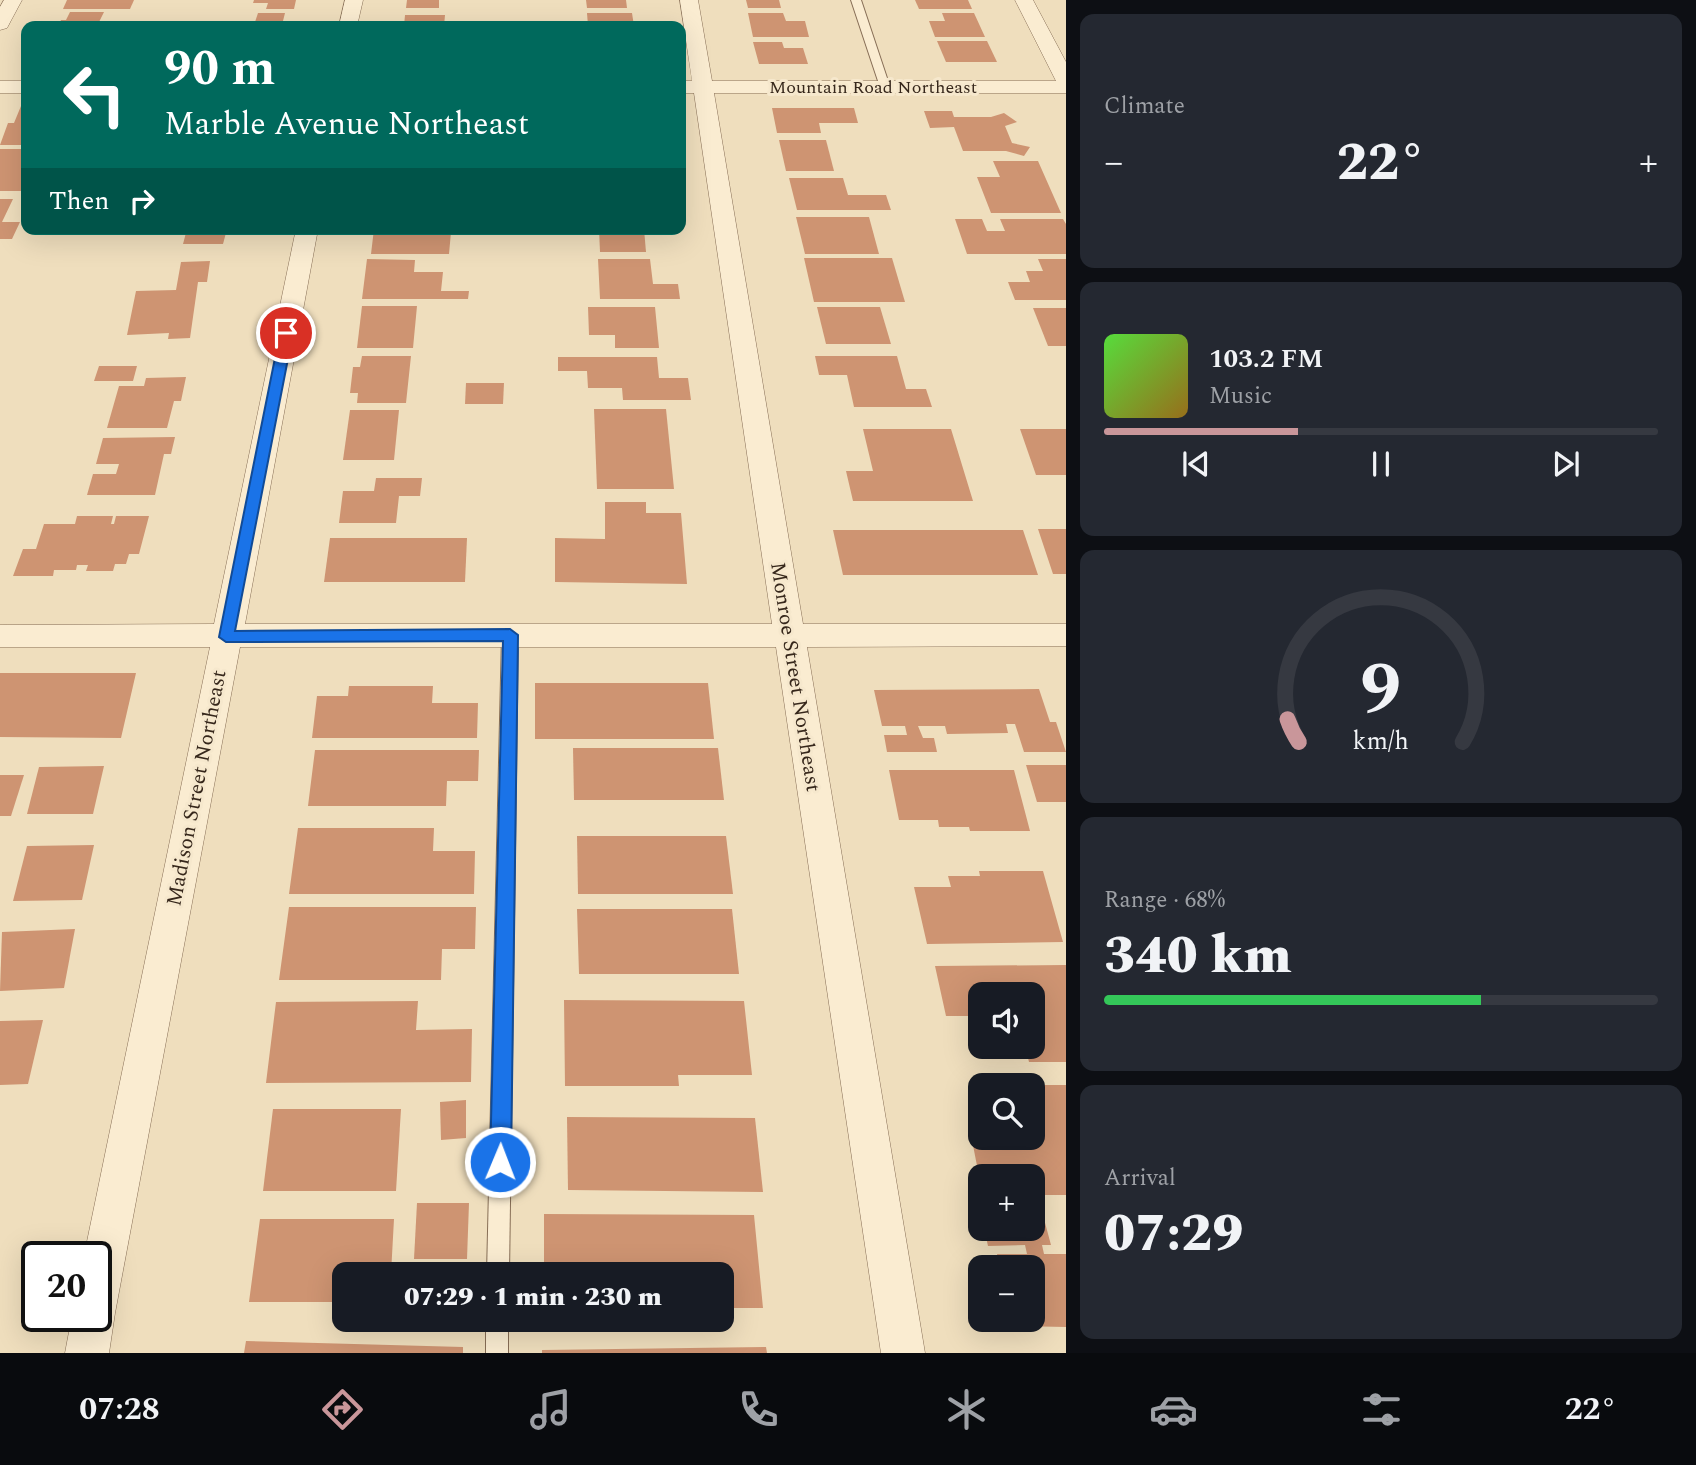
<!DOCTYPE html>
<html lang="en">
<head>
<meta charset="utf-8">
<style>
	:root { --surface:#171b24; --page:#242831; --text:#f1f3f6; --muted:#9ea1a6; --line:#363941; --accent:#c9969a }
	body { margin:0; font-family:Spectral,serif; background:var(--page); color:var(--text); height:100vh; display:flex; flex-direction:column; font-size:26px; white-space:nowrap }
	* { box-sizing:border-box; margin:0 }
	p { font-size:23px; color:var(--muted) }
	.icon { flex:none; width:38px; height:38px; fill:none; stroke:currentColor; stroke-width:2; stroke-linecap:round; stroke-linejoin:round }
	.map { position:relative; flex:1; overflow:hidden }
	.details { display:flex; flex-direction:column; gap:14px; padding:14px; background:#0d0f14; width:630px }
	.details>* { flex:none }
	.guide { position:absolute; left:21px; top:21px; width:665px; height:214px; border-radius:14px; box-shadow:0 7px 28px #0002; background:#00695c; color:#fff; overflow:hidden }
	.controls { position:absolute; left:968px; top:982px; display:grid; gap:14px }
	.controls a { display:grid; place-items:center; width:77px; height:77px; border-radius:14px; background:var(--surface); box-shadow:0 7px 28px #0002; font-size:35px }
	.speed { position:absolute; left:21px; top:1241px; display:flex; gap:14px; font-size:35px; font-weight:700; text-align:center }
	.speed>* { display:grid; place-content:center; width:91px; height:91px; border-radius:50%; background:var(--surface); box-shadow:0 7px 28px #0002; line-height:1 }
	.speed .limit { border:4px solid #111; border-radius:10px; background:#fff; color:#111 }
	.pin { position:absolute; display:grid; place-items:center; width:60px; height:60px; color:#fff; margin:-30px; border:4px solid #fff; border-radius:50%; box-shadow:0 2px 7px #0007 }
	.me { position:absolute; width:77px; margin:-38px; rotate:1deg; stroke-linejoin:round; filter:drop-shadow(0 0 5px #0008) }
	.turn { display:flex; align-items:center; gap:24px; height:147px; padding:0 28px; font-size:32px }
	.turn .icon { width:91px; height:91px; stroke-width:2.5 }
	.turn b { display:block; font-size:49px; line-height:60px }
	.then { display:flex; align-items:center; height:66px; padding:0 28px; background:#0003; gap:14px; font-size:26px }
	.big { font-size:52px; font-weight:800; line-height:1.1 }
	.details .card { flex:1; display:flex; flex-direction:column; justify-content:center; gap:10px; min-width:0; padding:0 24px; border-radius:14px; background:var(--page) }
	.details .dial { align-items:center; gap:0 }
	.dial svg { height:182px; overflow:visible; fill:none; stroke:var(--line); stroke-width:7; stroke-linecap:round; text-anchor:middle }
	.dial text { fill:var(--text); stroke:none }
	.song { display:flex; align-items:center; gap:21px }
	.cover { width:84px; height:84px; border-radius:10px; background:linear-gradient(135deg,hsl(110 70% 55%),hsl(40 70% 35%)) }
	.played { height:7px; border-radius:4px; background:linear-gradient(90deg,var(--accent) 35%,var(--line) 35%) }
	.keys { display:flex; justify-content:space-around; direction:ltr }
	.heat { display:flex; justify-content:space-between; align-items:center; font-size:38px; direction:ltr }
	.charge { height:10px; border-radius:5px; background:linear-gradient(90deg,#34c759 68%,var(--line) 0) }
	.trip { position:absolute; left:332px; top:1262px; width:402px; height:70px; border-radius:14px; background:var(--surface); box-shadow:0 7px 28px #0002; font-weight:800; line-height:70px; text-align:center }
	.dock { display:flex; height:112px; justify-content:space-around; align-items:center; background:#090b0e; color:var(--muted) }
	.dock .icon { width:49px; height:49px }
	.dock .current { color:var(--accent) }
	.dock b { font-size:32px; color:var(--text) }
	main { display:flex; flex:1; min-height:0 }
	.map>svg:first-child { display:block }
	.building { fill:#ce9472 }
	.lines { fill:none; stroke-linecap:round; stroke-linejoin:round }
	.lane-casing { stroke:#876e56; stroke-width:2 }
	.street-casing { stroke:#876e56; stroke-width:1 }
	.lane { fill:#faecd1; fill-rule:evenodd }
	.street { fill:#faecd1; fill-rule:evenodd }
	.route { fill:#1a73e8; stroke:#114b97; stroke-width:2 }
	.labels { text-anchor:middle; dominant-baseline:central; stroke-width:6; stroke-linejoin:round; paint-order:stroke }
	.far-street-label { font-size:18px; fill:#36271b; stroke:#f6e8cd }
	.street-label { font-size:21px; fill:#36271b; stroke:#f6e8cd }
</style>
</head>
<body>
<main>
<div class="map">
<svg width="1066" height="1353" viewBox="0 0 1066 1353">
	<rect width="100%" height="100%" fill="#efdebd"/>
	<g class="building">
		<polygon points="67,0 134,0 130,9 63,9"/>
		<polygon points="254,0 296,0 294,9 266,9 268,3 253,3"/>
		<polygon points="407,0 439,0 439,8 406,8"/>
		<polygon points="586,0 626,0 627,8 587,8"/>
		<polygon points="746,0 779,0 781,8 748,8"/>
		<polygon points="915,0 968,0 972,9 919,9"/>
		<polygon points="70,12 104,12 97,26 58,26 61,20 66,20"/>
		<polygon points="258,13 285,13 283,21 290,21 289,26 245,26 246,22 255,22"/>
		<polygon points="587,13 632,13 634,26 588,26"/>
		<polygon points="748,13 783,13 786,21 805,21 809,37 753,37"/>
		<polygon points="942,13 974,13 985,37 935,37 929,21 945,21"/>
		<polygon points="405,15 445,15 444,26 404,26"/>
		<polygon points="937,41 987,41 997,62 946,62"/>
		<polygon points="753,42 782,42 784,48 803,48 808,64 759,64"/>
		<polygon points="21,106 26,106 26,145 0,145 8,123 14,123"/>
		<polygon points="772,108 854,108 858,123 819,123 821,133 777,133"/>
		<polygon points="924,111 952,111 954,117 991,117 1004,113 1017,122 1005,126 1012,143 1030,147 1024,156 1006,151 963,151 954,127 930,128"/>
		<polygon points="779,140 826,140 834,171 786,171"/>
		<rect x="0" y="149" width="26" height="42"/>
		<polygon points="993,161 1038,161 1061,213 991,213 977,177 1000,177"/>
		<polygon points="789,178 843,178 848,195 886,195 891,210 797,210"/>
		<polygon points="0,199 13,199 2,222 20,222 12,239 0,239"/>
		<polygon points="796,217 869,217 879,254 805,254"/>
		<polygon points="955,219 982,219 987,231 1005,231 1000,219 1063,219 1066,224 1066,254 967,254"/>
		<polygon points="187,229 227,229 223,244 183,244"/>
		<polygon points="374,229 435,229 435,232 451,232 449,254 371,254"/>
		<polygon points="599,229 644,229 646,252 600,252"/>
		<polygon points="804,258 892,258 905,302 814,302"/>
		<polygon points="367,259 415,260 414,272 443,272 441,291 469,291 468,299 362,299"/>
		<polygon points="598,259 650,259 653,284 678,284 680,299 600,299"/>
		<polygon points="1038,259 1066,259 1066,300 1015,300 1008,282 1030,282 1026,271 1043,271"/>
		<polygon points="210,261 207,282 198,282 190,338 168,339 169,333 127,335 136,291 176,290 181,262"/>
		<polygon points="362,306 417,306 413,348 357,348"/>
		<polygon points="588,307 655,307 659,348 615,348 615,335 589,335"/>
		<polygon points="817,307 880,307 891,344 826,344"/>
		<polygon points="1033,308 1066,308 1066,346 1048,346"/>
		<polygon points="362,356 411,356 406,403 357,403 358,393 350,393 353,367 360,367"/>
		<polygon points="815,356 897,356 906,389 926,389 932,407 854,407 847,375 819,375"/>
		<polygon points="558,357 657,357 659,378 688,378 691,400 623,400 622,388 588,388 587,371 558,371"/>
		<polygon points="99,366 137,366 133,381 94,381"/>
		<polygon points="186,377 181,401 174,401 167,428 107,428 119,386 144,386 146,378"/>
		<polygon points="466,383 504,383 503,404 465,404"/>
		<polygon points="594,409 666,409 674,489 597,489"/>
		<polygon points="350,410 399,410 394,460 343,460"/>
		<polygon points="863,429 951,429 973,501 853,501 846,471 873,471"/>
		<polygon points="1020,429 1066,429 1066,475 1036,475"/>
		<polygon points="175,437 171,454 164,454 155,495 87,495 93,474 116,474 119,464 96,464 103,438"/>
		<polygon points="376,478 422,478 420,496 399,496 396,523 339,523 343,491 374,491"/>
		<polygon points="605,502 646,502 646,513 681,513 687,584 555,582 555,538 605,539"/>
		<polygon points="77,516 113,516 111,524 114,524 116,516 149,516 139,554 129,554 126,564 115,564 113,571 86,571 88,565 77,565 76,570 54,570 53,576 13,576 23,549 36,549 44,524 75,524"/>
		<polygon points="1038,529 1066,529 1066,574 1053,574"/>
		<polygon points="833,530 1023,530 1038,575 843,575"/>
		<polygon points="330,538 467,538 465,582 324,582"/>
		<polygon points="0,673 136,673 121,738 0,737"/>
		<polygon points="535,683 708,683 714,739 535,739"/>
		<polygon points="349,686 433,686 432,703 478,703 477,738 312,738 317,696 348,696"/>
		<polygon points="1039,689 1050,722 1056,722 1066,752 1024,752 1015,724 1006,724 1008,733 947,734 945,726 918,726 923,738 934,738 937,752 887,752 884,735 907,735 905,726 882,726 874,690"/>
		<polygon points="573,748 718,748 724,800 574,800"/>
		<polygon points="315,750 479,750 478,781 447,781 446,806 308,806"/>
		<polygon points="1026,765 1066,765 1066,802 1037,802"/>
		<polygon points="104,766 93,814 27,814 39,767"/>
		<polygon points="889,770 1014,770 1030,831 970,831 969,827 939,827 938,820 899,820"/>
		<polygon points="0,775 24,775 11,816 0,816"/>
		<polygon points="298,828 434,828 433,851 475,851 474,894 289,894"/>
		<polygon points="577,836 726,836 733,894 578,894"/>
		<polygon points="94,845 82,900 13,901 27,846"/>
		<polygon points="979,871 1043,871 1063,942 927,944 914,887 951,887 948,876 980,876"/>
		<polygon points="289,907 476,907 475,949 442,949 441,980 279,980"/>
		<polygon points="577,909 732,909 739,974 579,974"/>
		<polygon points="75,929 64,988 0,991 2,932"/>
		<polygon points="1066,965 1066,1062 1029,1062 1025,1046 1032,1046 1032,994 980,994 980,1016 946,1016 935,966"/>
		<polygon points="564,1000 744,1001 752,1075 678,1075 679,1086 565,1086"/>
		<polygon points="418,1001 416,1030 472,1029 471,1082 266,1083 276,1002"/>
		<polygon points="43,1020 28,1084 0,1085 0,1021"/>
		<polygon points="1038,1085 1066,1085 1066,1195 1032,1195 1032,1176 979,1176 971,1135 980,1135 980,1138 1032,1138 1032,1103 1042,1103"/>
		<polygon points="466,1100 466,1138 441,1140 440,1102"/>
		<polygon points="273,1109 401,1109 396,1191 263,1191"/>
		<polygon points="567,1117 755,1118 763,1192 568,1190"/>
		<polygon points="417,1203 469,1203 467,1259 414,1259"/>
		<polygon points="544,1214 754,1215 763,1308 723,1308 723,1274 544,1274"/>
		<polygon points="260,1219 394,1219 391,1274 345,1274 345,1302 249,1302"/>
		<polygon points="1032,1219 1044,1219 1051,1245 1042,1245 1044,1254 1066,1254 1066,1327 1012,1326 1011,1320 1032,1320 1032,1267 1000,1267 997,1254 1027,1254 1025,1245 988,1246 984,1228 1032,1228"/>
		<polygon points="246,1341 463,1347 463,1353 244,1353"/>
		<polygon points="766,1347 767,1353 542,1353 542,1350"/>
	</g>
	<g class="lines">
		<defs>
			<g id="lane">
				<polygon points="851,0 861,0 890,87 889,89 880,87"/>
				<polygon points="510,629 518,635 509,1274 487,1274 502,635"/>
				<rect x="486" y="1320" width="22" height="33"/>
			</g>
			<g id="street">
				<polygon points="4,0 22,0 7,28 0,30 0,7"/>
				<polygon points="345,0 363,0 357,26 339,26"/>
				<polygon points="680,0 698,0 712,81 1056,81 1015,0 1033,0 1066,62 1066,93 714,93 803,624 1066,624 1066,646 807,647 925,1353 881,1353 776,647 240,647 115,1313 109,1353 65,1353 72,1316 96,1316 96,1256 84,1256 210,647 0,647 0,625 214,624 296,229 318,229 245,624 772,624 694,93 681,93 681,81 692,81"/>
				<rect x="0" y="81" width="26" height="12"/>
			</g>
		</defs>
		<use href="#lane" class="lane-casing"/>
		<use href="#street" class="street-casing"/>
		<use href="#lane" class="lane"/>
		<use href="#street" class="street"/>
	</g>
	<polygon class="route" points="286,329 293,333 235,631 510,629 518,635 511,1162 508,1169 500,1172 493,1169 490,1162 503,641 226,642 219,637 280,333"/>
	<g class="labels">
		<g class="far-street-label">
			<text x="873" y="87">Mountain Road Northeast</text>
		</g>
		<g class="street-label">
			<text transform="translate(795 677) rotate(81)">Monroe Street Northeast</text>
			<text transform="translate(197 788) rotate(-79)">Madison Street Northeast</text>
		</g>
	</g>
</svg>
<div class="controls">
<a><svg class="icon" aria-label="sound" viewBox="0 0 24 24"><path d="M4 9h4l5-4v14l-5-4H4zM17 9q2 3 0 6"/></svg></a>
<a><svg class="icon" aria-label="search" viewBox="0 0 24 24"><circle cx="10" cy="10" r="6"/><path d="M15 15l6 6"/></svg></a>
<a>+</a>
<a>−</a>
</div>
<div class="speed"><div class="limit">20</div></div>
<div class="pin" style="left:286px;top:333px;background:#d93025"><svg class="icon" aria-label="arrive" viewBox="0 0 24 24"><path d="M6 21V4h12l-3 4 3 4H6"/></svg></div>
<svg class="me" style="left:500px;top:1162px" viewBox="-20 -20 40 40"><circle r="17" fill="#1a73e8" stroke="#fff" stroke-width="3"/><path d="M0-11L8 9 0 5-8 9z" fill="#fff"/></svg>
<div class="trip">07:29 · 1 min · 230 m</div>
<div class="guide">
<div class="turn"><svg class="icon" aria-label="left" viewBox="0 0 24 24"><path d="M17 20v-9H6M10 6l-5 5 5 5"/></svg><div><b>90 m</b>Marble Avenue Northeast</div></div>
<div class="then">Then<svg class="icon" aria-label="right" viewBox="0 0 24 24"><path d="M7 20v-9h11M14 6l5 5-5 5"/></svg></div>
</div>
</div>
<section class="details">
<div class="card"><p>Climate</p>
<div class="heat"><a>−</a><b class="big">22°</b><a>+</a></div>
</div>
<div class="card">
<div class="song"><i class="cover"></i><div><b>103.2 FM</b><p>Music</p></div></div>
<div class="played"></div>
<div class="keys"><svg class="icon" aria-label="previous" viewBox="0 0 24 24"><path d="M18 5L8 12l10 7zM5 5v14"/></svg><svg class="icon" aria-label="pause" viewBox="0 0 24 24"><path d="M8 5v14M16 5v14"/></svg><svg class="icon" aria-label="next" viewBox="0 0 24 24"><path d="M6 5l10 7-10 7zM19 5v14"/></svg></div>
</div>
<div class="card dial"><svg viewBox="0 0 100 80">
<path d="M14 69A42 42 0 1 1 86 69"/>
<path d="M14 69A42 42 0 0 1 9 59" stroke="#c9969a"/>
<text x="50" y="56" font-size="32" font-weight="700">9</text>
<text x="50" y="72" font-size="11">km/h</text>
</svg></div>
<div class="card"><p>Range · 68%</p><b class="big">340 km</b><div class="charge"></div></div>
<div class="card"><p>Arrival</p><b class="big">07:29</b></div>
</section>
</main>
<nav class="dock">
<b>07:28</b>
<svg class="icon current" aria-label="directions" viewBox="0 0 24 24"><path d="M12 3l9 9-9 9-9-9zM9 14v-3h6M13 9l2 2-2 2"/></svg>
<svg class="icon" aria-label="music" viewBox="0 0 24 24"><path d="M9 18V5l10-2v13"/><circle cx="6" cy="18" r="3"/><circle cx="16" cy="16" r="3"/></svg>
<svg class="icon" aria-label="phone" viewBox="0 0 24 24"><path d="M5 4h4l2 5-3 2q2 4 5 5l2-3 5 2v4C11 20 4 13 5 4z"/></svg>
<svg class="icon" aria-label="climate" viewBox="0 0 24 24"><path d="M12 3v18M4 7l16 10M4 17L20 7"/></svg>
<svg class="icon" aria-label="car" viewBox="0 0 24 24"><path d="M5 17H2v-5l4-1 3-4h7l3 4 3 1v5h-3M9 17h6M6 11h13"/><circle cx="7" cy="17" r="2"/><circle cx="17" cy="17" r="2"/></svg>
<svg class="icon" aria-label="filters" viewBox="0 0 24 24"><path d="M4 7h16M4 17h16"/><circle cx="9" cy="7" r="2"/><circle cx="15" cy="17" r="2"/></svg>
<b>22°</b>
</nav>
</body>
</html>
